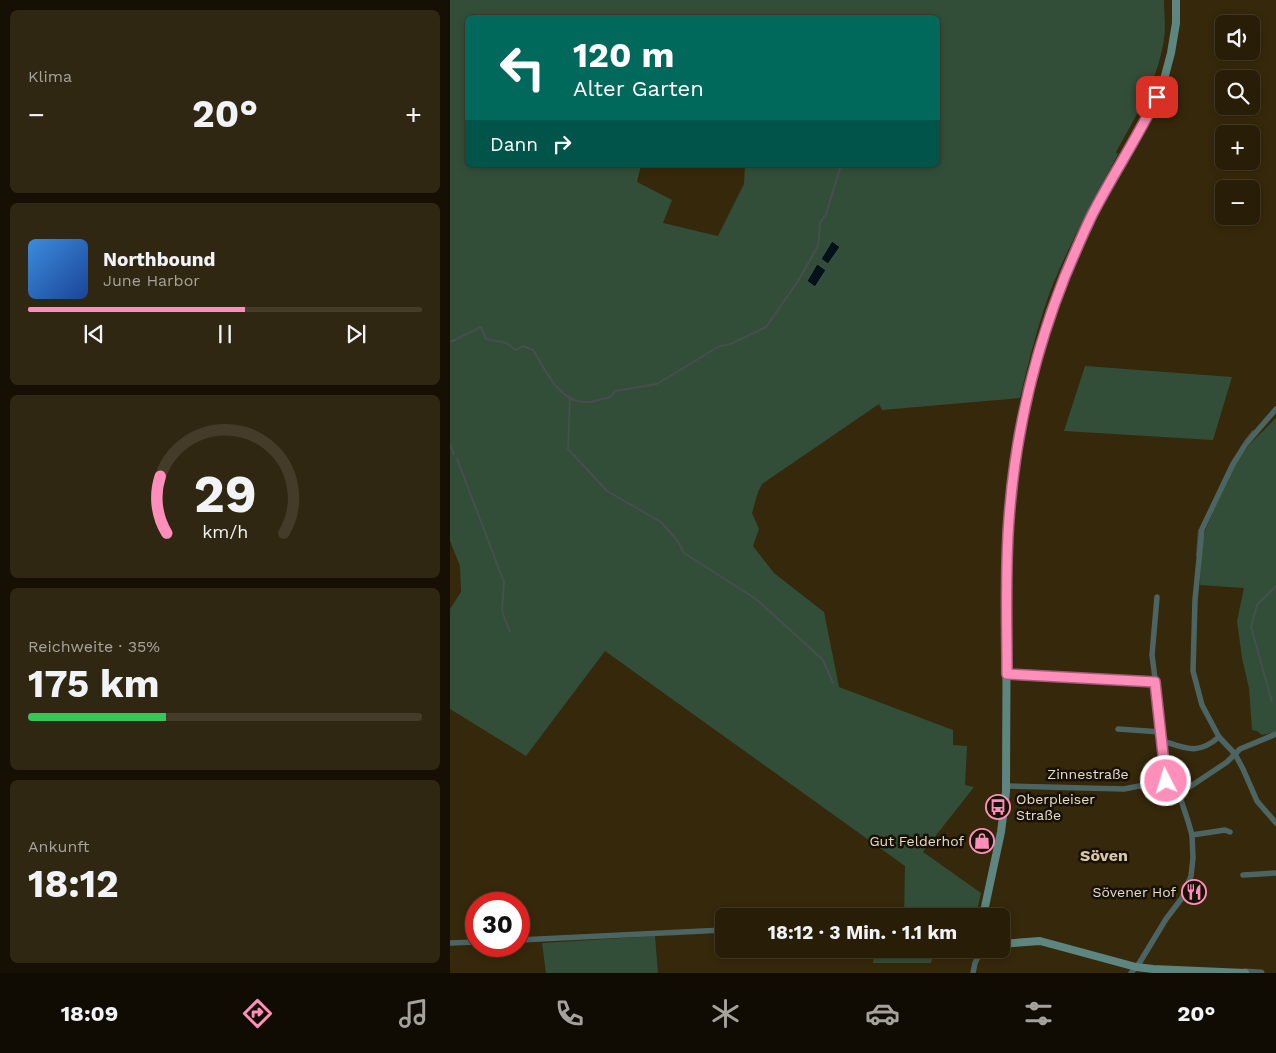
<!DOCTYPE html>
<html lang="de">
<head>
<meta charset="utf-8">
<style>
	:root { --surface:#281e08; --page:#302712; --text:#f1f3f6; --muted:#a5a29c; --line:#443c29; --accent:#ff8eba }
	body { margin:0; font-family:"Work Sans",sans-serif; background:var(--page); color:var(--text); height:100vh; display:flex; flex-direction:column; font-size:19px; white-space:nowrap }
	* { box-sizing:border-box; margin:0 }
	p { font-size:16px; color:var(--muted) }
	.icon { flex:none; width:28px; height:28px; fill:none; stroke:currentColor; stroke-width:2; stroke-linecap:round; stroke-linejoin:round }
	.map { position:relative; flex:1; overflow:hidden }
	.details { display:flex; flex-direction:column; gap:10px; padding:10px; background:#161004; width:450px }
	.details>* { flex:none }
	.banner { position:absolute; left:15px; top:15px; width:475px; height:152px; border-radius:8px; box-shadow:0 2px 8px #0003,0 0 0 1px var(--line); background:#00695c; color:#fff; overflow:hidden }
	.controls { position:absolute; left:765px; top:15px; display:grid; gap:10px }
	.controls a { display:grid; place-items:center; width:45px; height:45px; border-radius:8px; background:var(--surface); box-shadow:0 2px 8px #0003,0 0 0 1px var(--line); font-size:25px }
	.speed { position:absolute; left:15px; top:892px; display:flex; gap:10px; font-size:25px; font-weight:700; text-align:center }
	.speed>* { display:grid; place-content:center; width:65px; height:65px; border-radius:50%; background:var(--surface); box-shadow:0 2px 8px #0003,0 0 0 1px var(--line); line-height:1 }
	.speed .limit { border:8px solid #d22; background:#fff; color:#111 }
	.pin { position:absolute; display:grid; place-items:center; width:42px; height:42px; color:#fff; margin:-21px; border-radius:10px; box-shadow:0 2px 8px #0006 }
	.me { position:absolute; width:55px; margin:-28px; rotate:355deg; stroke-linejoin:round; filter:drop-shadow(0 0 4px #0008) }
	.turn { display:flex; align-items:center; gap:18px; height:105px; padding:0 25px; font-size:22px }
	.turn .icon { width:65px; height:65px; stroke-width:2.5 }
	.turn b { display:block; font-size:35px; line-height:42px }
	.then { display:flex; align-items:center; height:48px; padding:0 25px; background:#0003; gap:10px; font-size:19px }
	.big { font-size:38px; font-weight:700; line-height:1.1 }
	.details .widget { flex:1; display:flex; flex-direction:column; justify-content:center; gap:8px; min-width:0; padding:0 18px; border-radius:8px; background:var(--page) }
	.details .dial { align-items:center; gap:0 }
	.dial svg { height:130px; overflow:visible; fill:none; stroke:var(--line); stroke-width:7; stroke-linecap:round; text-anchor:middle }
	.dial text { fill:var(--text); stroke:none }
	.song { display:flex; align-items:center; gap:15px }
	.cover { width:60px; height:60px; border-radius:8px; background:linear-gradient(135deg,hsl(210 70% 55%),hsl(220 70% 35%)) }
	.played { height:5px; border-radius:2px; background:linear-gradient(90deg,var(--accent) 55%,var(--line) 55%) }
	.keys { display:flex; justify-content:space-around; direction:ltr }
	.heat { display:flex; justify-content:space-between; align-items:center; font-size:28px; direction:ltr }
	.charge { height:8px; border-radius:4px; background:linear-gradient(90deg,#34c759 35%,var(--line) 0) }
	.trip { position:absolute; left:265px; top:908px; width:295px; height:50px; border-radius:8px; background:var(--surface); box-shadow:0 2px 8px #0003,0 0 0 1px var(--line); font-weight:700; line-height:50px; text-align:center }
	.dock { display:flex; height:80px; justify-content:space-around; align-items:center; background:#100c03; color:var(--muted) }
	.dock .icon { width:35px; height:35px }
	.dock .on { color:var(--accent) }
	.dock b { font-size:22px; color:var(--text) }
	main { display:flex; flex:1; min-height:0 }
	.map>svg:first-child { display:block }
	.green { fill:#324e39; fill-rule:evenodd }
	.water { fill:#021219; stroke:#464e4e }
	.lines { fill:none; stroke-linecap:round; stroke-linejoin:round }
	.stream { stroke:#464e4e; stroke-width:2 }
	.minor { stroke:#4c6562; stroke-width:5.5 }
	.tertiary { stroke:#4c6562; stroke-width:7 }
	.secondary { stroke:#5d8681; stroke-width:8 }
	.route-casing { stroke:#a65c79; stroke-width:12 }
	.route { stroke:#ff8eba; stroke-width:9 }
	.labels { text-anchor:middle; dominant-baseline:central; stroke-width:5; stroke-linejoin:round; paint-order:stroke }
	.street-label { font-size:14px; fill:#e4dbcb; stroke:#181206 }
	.poi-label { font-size:14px; fill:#e4dbcb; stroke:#181206; text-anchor:end }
	.quarter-label { font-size:16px; font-weight:bold; fill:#d8c6a5; stroke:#181206 }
</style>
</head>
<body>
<main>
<section class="details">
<div class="widget"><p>Klima</p>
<div class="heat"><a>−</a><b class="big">20°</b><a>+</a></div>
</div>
<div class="widget">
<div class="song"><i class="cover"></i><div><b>Northbound</b><p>June Harbor</p></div></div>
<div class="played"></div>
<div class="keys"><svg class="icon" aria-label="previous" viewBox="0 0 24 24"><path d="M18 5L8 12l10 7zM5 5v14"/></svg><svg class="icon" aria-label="pause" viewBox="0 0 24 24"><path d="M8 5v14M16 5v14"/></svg><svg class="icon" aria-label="next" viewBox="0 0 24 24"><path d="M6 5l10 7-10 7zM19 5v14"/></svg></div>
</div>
<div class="widget dial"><svg viewBox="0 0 100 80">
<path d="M14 69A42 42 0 1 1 86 69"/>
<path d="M14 69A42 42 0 0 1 10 34" stroke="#ff8eba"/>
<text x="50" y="56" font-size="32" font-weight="700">29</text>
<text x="50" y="72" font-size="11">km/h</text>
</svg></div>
<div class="widget"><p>Reichweite · 35%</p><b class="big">175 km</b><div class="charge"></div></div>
<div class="widget"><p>Ankunft</p><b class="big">18:12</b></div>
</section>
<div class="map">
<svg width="826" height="973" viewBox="0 0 826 973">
	<rect width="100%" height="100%" fill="#36280a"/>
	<g class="green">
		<path d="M0,0H714C714,13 716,26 714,39C708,80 686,116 666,152L668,154C645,197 622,239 603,284C589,320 579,360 570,398L432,410L429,404L312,484L308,492L302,513L309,529L303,546L324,573L374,612L389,687L503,730V745L517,746L515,785L524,787L473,852L531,893L526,916H454L455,866L155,651L76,756L0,709V609L11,592L10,566L0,541ZM18,18H488V165H295L294,184L268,236L213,223L222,200L187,182L191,165H18Z"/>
		<polygon points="635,366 782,377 763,440 614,431"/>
		<polygon points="826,418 826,732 812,735 807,731 802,730 799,688 792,658 787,621 794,588 750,585 751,548 756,528 786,462 799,445"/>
		<polygon points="205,936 208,973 96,973 92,943"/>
		<polygon points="425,949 485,949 481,963 423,963"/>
	</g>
	<g class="water">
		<polygon points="382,241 390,247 378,264 371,259"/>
		<polygon points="367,264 376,270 365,287 357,281"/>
	</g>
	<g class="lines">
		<g class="stream">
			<path d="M0,341H3L31,327L36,339L56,343L66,350L73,346L83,350C96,370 109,404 138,402C145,402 154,398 161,397L165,391L207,384L268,347L283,343L316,327L348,281L368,246L370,223L376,214L391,165"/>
			<polyline points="120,398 118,449 157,491 211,522 227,540 234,553 306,599 373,660 383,683"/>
			<polyline points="795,441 803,431"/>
			<polyline points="0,445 4,454"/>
			<polyline points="7,459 54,582 52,611 60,632"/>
			<polyline points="747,555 749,530"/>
			<polyline points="822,702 801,627 807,605 826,586"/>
		</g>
		<g class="minor">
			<polyline points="826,409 795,445 783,464 752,529 745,600 743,671 752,705 769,737 785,754 793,769 807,801 826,823"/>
			<polyline points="707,597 702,655 713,741 715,781"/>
			<polyline points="557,674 705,682"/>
			<polyline points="668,729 711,732"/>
			<path d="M713,741C737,749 748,755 769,737"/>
			<polyline points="557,786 674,789 715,781 724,786 729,794 738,821 742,835 743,858 741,876 732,898 716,919 690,962 681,973"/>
			<polyline points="729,794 777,762 790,749 826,734"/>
			<polyline points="742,835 775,830 780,832"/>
			<polyline points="793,875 826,873"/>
			<polyline points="69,940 274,930"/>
			<polyline points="0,943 26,942"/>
			<polyline points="523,973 525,963 532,949"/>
		</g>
		<polyline class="tertiary" points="795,972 811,973"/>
		<g class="secondary">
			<polyline points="533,916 551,832 556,792 557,552 562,484 572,418 590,345 615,276 642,215 692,126 712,87 721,53 726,23 726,0"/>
			<polyline points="551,944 590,941 686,967 703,969 795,973"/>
		</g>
	</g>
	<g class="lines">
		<defs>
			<path id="route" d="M707,97C688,137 663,174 643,213C633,233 624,255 615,276C584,354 565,435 559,519C555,570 557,622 557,674L705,682L716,781"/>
		</defs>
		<use href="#route" class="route-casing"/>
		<use href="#route" class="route"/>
	</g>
	<defs>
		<symbol id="bus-ring" viewBox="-11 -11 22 22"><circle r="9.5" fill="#181206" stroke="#ff8eba" stroke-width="1.5"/><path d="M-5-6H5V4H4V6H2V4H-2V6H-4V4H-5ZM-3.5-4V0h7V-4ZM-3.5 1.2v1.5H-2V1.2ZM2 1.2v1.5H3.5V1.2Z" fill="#ff8eba"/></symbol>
		<symbol id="shop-ring" viewBox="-11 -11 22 22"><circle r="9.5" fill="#181206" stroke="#ff8eba" stroke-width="1.5"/><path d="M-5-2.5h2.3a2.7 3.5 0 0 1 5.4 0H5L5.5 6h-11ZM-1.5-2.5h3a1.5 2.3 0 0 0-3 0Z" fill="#ff8eba"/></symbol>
		<symbol id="restaurant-ring" viewBox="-11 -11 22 22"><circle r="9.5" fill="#181206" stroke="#ff8eba" stroke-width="1.5"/><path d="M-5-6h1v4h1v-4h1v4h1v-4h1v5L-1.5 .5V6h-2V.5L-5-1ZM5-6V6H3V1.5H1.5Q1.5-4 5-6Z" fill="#ff8eba"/></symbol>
	</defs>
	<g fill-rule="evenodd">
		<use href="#bus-ring" x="534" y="793" width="28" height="28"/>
		<use href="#shop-ring" x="518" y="827" width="28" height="28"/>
		<use href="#restaurant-ring" x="730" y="878" width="28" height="28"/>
	</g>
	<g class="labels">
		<g class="street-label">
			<text x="638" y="774">Zinnestraße</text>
		</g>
		<g class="poi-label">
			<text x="566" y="799" text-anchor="start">Oberpleiser<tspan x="566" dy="16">Straße</tspan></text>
			<text x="514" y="841">Gut Felderhof</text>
			<text x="726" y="892">Sövener Hof</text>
		</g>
		<g class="quarter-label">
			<text x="654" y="855">Söven</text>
		</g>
	</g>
</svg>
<div class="controls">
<a><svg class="icon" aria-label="sound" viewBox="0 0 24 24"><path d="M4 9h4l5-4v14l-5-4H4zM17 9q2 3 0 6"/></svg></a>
<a><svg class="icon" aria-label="search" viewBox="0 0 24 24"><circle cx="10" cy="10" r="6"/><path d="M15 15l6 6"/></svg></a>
<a>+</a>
<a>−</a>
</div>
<div class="speed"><div class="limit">30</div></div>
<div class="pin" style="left:707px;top:97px;background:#d93025"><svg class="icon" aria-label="arrive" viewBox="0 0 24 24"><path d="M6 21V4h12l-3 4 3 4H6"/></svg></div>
<svg class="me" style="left:716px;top:781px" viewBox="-20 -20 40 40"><circle r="17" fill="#ff8eba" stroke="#fff" stroke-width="3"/><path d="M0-11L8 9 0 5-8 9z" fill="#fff"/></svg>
<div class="trip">18:12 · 3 Min. · 1.1 km</div>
<div class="banner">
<div class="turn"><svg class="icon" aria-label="left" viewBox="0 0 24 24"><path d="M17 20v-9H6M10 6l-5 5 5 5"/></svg><div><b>120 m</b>Alter Garten</div></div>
<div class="then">Dann<svg class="icon" aria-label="right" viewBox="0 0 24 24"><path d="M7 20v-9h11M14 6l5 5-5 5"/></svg></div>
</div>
</div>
</main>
<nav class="dock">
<b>18:09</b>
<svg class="icon on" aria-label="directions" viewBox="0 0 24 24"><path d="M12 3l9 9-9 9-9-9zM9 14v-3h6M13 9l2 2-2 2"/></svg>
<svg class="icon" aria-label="music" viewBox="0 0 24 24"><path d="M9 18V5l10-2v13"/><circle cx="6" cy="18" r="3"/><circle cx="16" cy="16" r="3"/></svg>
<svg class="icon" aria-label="phone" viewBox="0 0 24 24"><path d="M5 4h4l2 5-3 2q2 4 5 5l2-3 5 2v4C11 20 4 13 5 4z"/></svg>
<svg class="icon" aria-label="climate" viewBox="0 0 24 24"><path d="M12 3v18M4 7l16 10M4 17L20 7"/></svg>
<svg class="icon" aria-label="car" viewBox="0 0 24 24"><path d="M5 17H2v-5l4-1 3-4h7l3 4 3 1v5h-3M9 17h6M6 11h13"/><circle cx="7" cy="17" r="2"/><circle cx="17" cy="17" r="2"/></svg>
<svg class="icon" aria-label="filters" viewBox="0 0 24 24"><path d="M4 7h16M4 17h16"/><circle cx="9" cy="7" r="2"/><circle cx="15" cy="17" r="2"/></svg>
<b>20°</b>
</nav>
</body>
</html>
